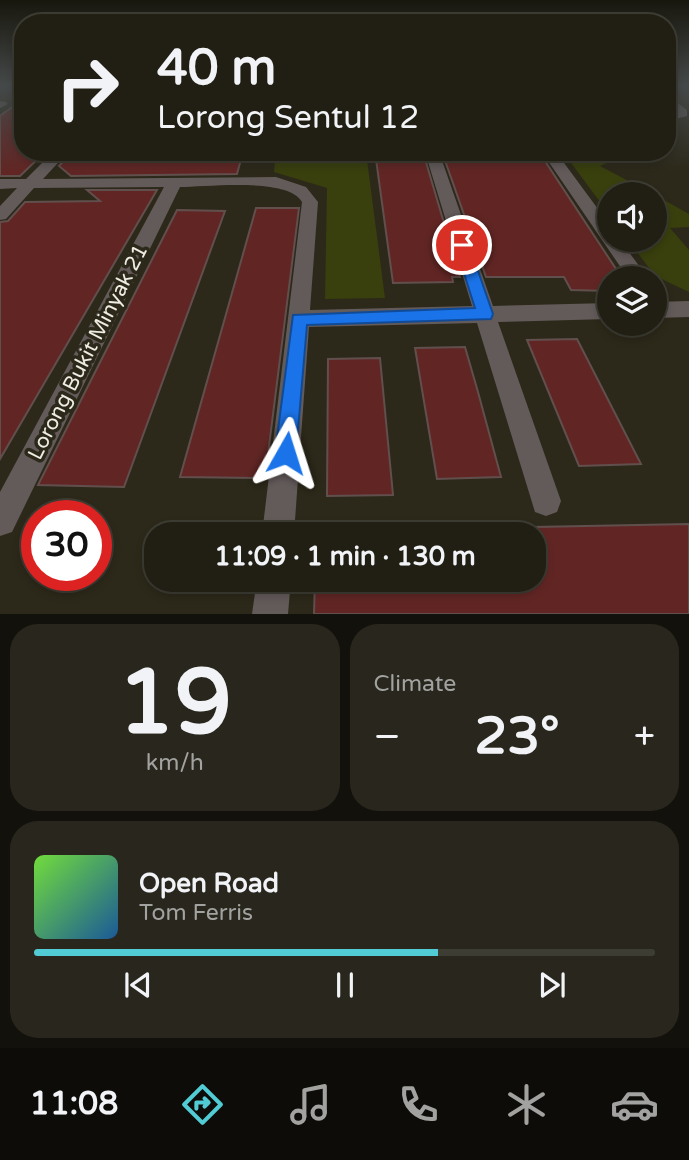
<!DOCTYPE html>
<html lang="en">
<head>
<meta charset="utf-8">
<style>
	:root { --surface:#211f14; --page:#29271d; --text:#f1f3f6; --muted:#a2a2a0; --line:#3e3d34; --accent:#51ccd4 }
	body { margin:0; font-family:"Varela Round",sans-serif; background:var(--page); color:var(--text); height:100vh; display:flex; flex-direction:column; font-size:26px; white-space:nowrap }
	* { box-sizing:border-box; margin:0 }
	p { font-size:23px; color:var(--muted) }
	.icon { flex:none; width:38px; height:38px; fill:none; stroke:currentColor; stroke-width:2; stroke-linecap:round; stroke-linejoin:round }
	.map { position:relative; height:614px; overflow:hidden }
	.panel { display:flex; flex-direction:column; gap:10px; padding:10px; background:#12110b; flex:1 }
	.panel>* { flex:none }
	.guide { position:absolute; left:14px; top:14px; width:662px; height:147px; border-radius:28px; box-shadow:0 4px 10px #0003,0 0 0 2px var(--line); background:#211f14; color:var(--text); overflow:hidden }
	.tools { position:absolute; left:597px; top:182px; display:grid; gap:14px }
	.tools a { display:grid; place-items:center; width:70px; height:70px; border-radius:50%; background:var(--surface); box-shadow:0 4px 10px #0003,0 0 0 2px var(--line); font-size:35px }
	.speed { position:absolute; left:21px; top:500px; display:flex; gap:14px; font-size:35px; font-weight:700; text-align:center }
	.speed>* { display:grid; place-content:center; width:91px; height:91px; border-radius:50%; background:var(--surface); box-shadow:0 4px 10px #0003,0 0 0 2px var(--line); line-height:1 }
	.speed .limit { border:10px solid #d22; background:#fff; color:#111 }
	.pin { position:absolute; display:grid; place-items:center; width:60px; height:60px; color:#fff; margin:-30px; border:4px solid #fff; border-radius:50%; box-shadow:0 2px 7px #0007 }
	.me { position:absolute; width:77px; margin:-38px; rotate:6deg; stroke-linejoin:round; filter:drop-shadow(0 0 5px #0008) }
	.turn { display:flex; align-items:center; gap:24px; height:147px; padding:0 28px; font-size:32px }
	.turn .icon { width:91px; height:91px; stroke-width:2.5 }
	.turn b { display:block; font-size:49px; line-height:60px }
	.big { font-size:52px; font-weight:800; line-height:1.1 }
	.panel .widget { flex:1; display:flex; flex-direction:column; justify-content:center; gap:10px; min-width:0; padding:0 24px; border-radius:28px; background:var(--page) }
	.panel .dial { align-items:center; gap:0 }
	.dial b { font-size:91px; line-height:1 }
	.song { display:flex; align-items:center; gap:21px }
	.cover { width:84px; height:84px; border-radius:10px; background:linear-gradient(135deg,hsl(100 70% 55%),hsl(210 70% 35%)) }
	.played { height:7px; border-radius:4px; background:linear-gradient(90deg,var(--accent) 65%,var(--line) 65%) }
	.keys { display:flex; justify-content:space-around; direction:ltr }
	.heat { display:flex; justify-content:space-between; align-items:center; font-size:38px; direction:ltr }
	.panel .tiles { flex:1; display:grid; gap:10px; grid-template-columns:1fr 1fr }
	.widget:last-child { grid-column:span 2 }
	.trip { position:absolute; left:144px; top:522px; width:402px; height:70px; border-radius:28px; background:var(--surface); box-shadow:0 4px 10px #0003,0 0 0 2px var(--line); font-weight:800; line-height:70px; text-align:center }
	.tabs { display:flex; height:112px; justify-content:space-around; align-items:center; background:#0d0c08; color:var(--muted) }
	.tabs .icon { width:49px; height:49px }
	.tabs .active { color:var(--accent) }
	.tabs b { font-size:32px; color:var(--text) }
	.map>svg:first-child { display:block }
	.green { fill:#393f0d }
	.building { fill:#612624; stroke:#614f4d; stroke-width:2 }
	.lines { fill:none; stroke-linecap:round; stroke-linejoin:round }
	.minor { fill:#635a5a; fill-rule:evenodd }
	.route { fill:#1a73e8; stroke:#114b97; stroke-width:2 }
	.labels { text-anchor:middle; dominant-baseline:central; stroke-width:7; stroke-linejoin:round; paint-order:stroke }
	.street-label { font-size:21px; fill:#eeece3; stroke:#2c291a }
</style>
</head>
<body>
<div class="map">
<svg width="689" height="614" viewBox="0 0 689 614">
	<rect width="100%" height="100%" fill="#2c291a"/>
	<g class="green">
		<polygon points="251,152 366,152 385,298 325,299 327,188 274,172 275,160 248,160"/>
		<polygon points="563,152 631,152 600,166 653,194 609,194 609,214"/>
		<polygon points="655,195 689,214 689,227 670,228 689,250 689,292 655,276 628,240 654,240"/>
	</g>
	<g class="building">
		<polygon points="23,99 23,152 45,152 20,176 0,176 0,116"/>
		<polygon points="243,152 237,174 71,176 59,166 67,157 120,157 122,153"/>
		<polygon points="375,152 423,152 460,277 452,277 453,282 393,283"/>
		<polygon points="442,152 539,152 622,278 609,278 609,291 571,290 564,277 486,277"/>
		<polygon points="87,190 157,190 0,459 0,222 8,221 25,202 100,201"/>
		<polygon points="256,208 299,208 265,478 180,477"/>
		<polygon points="177,210 225,211 124,487 38,485"/>
		<polygon points="577,339 599,382 641,464 579,466 527,340"/>
		<polygon points="465,347 478,392 501,477 437,479 415,348"/>
		<polygon points="380,358 393,495 327,496 328,359"/>
		<polygon points="689,524 689,614 314,614 315,579 534,579 534,527"/>
	</g>
	<g class="lines">
		<g class="minor">
			<polygon points="667,95 687,110 687,116 667,121 667,113 675,112 667,104"/>
			<polygon points="0,101 6,102 8,104 0,108"/>
			<path d="M53,152H68L43,179L276,177L306,187L318,202L310,310L472,306L425,152H439L493,306L609,303V319L498,322L561,501L557,512L546,516L535,512L477,323L309,327L294,534H262L302,202C289,177 206,187 180,187L12,532L0,536V492L164,187L34,188L6,219L0,220V206L17,188L0,189V179H26Z"/>
			<polygon points="542,152 556,152 609,224 609,240 620,240 648,278 628,278"/>
			<polygon points="689,301 689,317 654,318 654,302"/>
			<polygon points="257,579 291,579 288,614 252,614"/>
		</g>
	</g>
	<linearGradient id="sky" x2="0" y2="1"><stop stop-color="#18170e"/><stop offset="0.5" stop-color="#454949"/><stop offset="1" stop-color="#454949" stop-opacity="0"/></linearGradient>
	<rect width="689" height="171" fill="url(#sky)"/>
	<polygon class="route" points="462,241 469,245 493,314 491,319 307,325 296,453 293,461 286,464 278,461 275,453 293,315 475,308 455,245"/>
	<g class="labels">
		<g class="street-label">
			<text transform="translate(88 352) rotate(-63)">Lorong Bukit Minyak 21</text>
		</g>
	</g>
</svg>
<div class="tools">
<a><svg class="icon" aria-label="sound" viewBox="0 0 24 24"><path d="M4 9h4l5-4v14l-5-4H4zM17 9q2 3 0 6"/></svg></a>
<a><svg class="icon" aria-label="layers" viewBox="0 0 24 24"><path d="M12 4l9 5-9 5-9-5zM3 14l9 5 9-5"/></svg></a>
</div>
<div class="speed"><div class="limit">30</div></div>
<div class="pin" style="left:462px;top:245px;background:#d93025"><svg class="icon" aria-label="arrive" viewBox="0 0 24 24"><path d="M6 21V4h12l-3 4 3 4H6"/></svg></div>
<svg class="me" style="left:286px;top:453px" viewBox="-20 -20 40 40"><path d="M0-17L14 15 0 8-14 15z" fill="#1a73e8" stroke="#fff" stroke-width="4"/></svg>
<div class="trip">11:09 · 1 min · 130 m</div>
<div class="guide">
<div class="turn"><svg class="icon" aria-label="right" viewBox="0 0 24 24"><path d="M7 20v-9h11M14 6l5 5-5 5"/></svg><div><b>40 m</b>Lorong Sentul 12</div></div>
</div>
</div>
<section class="panel">
<div class="tiles">
<div class="widget dial"><b>19</b><p>km/h</p></div>
<div class="widget"><p>Climate</p>
<div class="heat"><a>−</a><b class="big">23°</b><a>+</a></div>
</div>
<div class="widget">
<div class="song"><i class="cover"></i><div><b>Open Road</b><p>Tom Ferris</p></div></div>
<div class="played"></div>
<div class="keys"><svg class="icon" aria-label="previous" viewBox="0 0 24 24"><path d="M18 5L8 12l10 7zM5 5v14"/></svg><svg class="icon" aria-label="pause" viewBox="0 0 24 24"><path d="M8 5v14M16 5v14"/></svg><svg class="icon" aria-label="next" viewBox="0 0 24 24"><path d="M6 5l10 7-10 7zM19 5v14"/></svg></div>
</div>
</div>
</section>
<nav class="tabs">
<b>11:08</b>
<svg class="icon active" aria-label="directions" viewBox="0 0 24 24"><path d="M12 3l9 9-9 9-9-9zM9 14v-3h6M13 9l2 2-2 2"/></svg>
<svg class="icon" aria-label="music" viewBox="0 0 24 24"><path d="M9 18V5l10-2v13"/><circle cx="6" cy="18" r="3"/><circle cx="16" cy="16" r="3"/></svg>
<svg class="icon" aria-label="phone" viewBox="0 0 24 24"><path d="M5 4h4l2 5-3 2q2 4 5 5l2-3 5 2v4C11 20 4 13 5 4z"/></svg>
<svg class="icon" aria-label="climate" viewBox="0 0 24 24"><path d="M12 3v18M4 7l16 10M4 17L20 7"/></svg>
<svg class="icon" aria-label="car" viewBox="0 0 24 24"><path d="M5 17H2v-5l4-1 3-4h7l3 4 3 1v5h-3M9 17h6M6 11h13"/><circle cx="7" cy="17" r="2"/><circle cx="17" cy="17" r="2"/></svg>
</nav>
</body>
</html>
